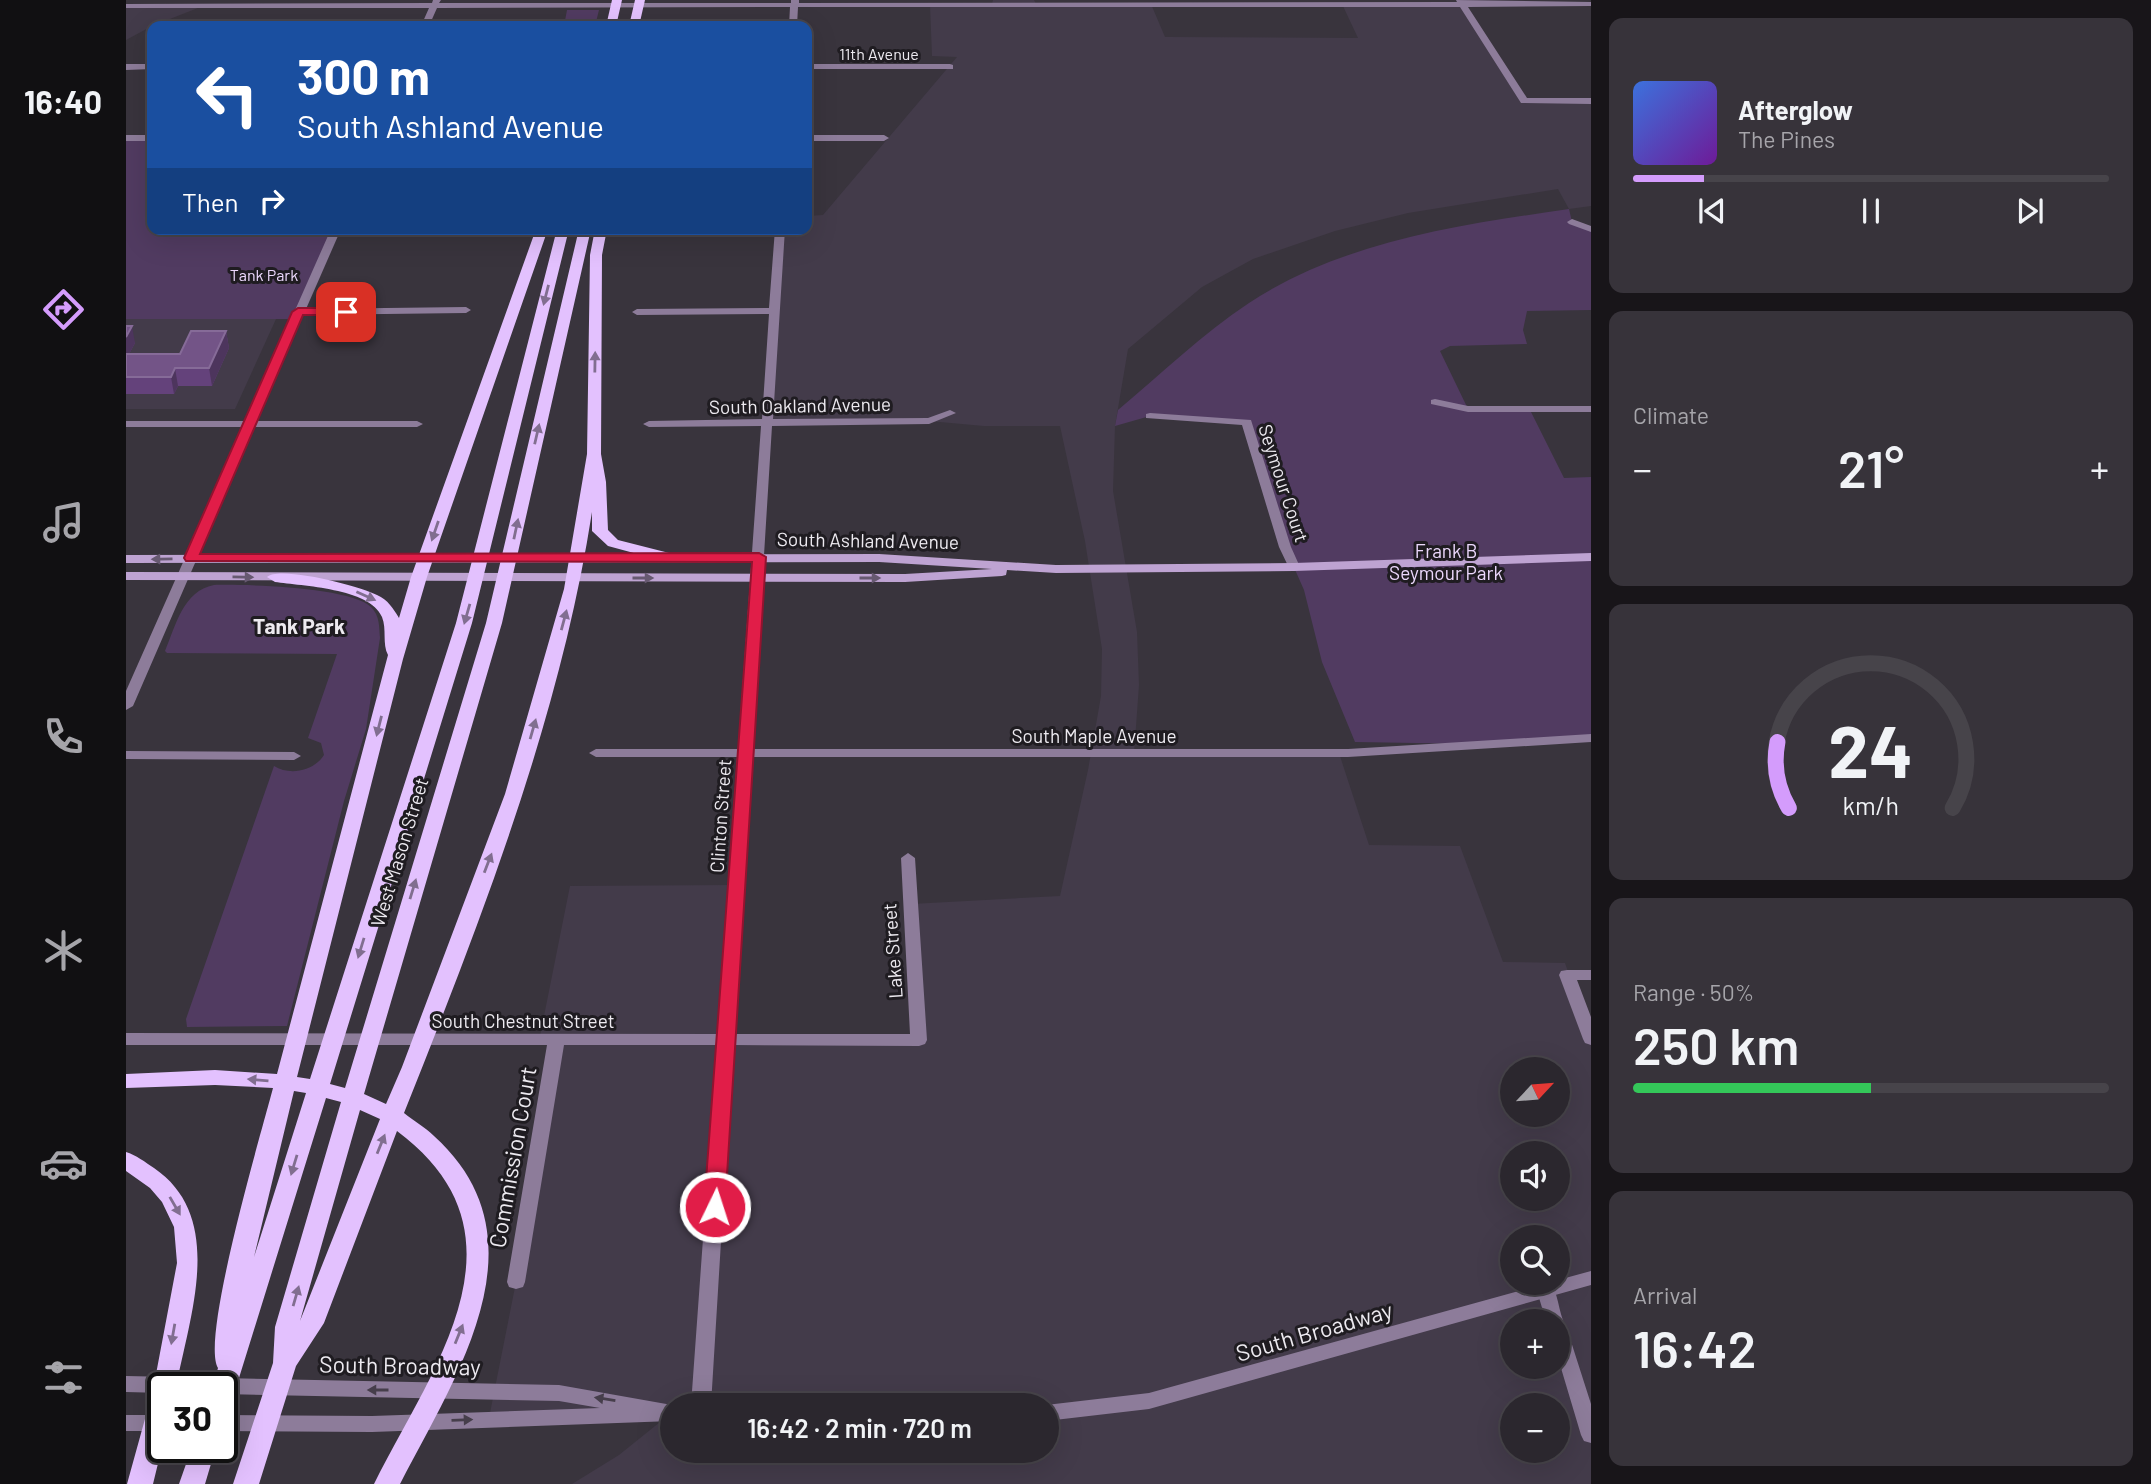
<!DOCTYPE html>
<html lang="en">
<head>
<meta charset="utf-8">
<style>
	:root { --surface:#2b272e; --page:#37333a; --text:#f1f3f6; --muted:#a6a5aa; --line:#47444a; --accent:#d49cfc }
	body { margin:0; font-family:Barlow,sans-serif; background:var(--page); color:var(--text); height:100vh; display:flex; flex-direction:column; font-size:26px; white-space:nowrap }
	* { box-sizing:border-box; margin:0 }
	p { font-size:23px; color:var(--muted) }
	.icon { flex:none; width:38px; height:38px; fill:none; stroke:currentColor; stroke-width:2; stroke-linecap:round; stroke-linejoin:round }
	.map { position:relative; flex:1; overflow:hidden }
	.side { display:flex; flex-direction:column; gap:18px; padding:18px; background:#181519; width:560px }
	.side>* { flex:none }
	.guide { position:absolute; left:21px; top:21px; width:665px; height:214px; border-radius:14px; box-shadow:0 7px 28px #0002,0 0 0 2px var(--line); background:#1a4fa0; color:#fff; overflow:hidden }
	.needle { width:46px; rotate:64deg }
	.buttons { position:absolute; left:1374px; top:1057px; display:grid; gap:14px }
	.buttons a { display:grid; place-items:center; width:70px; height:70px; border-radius:50%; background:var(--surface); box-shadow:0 7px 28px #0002,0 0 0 2px var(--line); font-size:35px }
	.speed { position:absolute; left:21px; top:1372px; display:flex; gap:14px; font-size:35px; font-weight:700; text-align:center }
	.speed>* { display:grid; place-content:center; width:91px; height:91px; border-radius:50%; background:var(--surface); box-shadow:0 7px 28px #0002,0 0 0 2px var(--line); line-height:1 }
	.speed .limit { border:4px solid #111; border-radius:10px; background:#fff; color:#111 }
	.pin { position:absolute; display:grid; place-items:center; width:60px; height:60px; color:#fff; margin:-30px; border-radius:14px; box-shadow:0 4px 10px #0006 }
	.me { position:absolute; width:77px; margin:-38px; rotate:4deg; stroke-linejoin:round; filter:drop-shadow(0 0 5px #0008) }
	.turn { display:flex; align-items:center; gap:24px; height:147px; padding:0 35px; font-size:32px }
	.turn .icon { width:91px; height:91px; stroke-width:2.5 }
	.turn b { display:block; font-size:49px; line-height:60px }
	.then { display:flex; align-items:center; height:66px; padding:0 35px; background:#0003; gap:14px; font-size:26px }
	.big { font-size:52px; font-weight:600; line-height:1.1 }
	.side .widget { flex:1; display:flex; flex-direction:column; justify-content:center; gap:10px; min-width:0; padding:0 24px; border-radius:14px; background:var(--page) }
	.side .dial { align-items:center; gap:0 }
	.dial svg { height:182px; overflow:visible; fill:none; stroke:var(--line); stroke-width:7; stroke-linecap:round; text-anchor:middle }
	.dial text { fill:var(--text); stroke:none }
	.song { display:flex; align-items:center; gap:21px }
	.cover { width:84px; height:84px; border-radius:10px; background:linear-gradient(135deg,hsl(220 70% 55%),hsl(280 70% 35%)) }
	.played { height:7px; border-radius:4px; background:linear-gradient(90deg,var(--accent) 15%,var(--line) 15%) }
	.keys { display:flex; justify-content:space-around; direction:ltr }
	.heat { display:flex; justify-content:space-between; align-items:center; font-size:38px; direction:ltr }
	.charge { height:10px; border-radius:5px; background:linear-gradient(90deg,#34c759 50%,var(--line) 0) }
	.trip { position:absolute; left:534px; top:1393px; width:399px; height:70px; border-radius:35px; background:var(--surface); box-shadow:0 7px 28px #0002,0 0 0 2px var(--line); font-weight:600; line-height:70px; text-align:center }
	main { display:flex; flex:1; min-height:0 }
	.tabs { display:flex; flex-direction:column; width:126px; justify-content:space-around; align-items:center; background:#111012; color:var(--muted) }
	.tabs .icon { width:49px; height:49px }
	.tabs .active { color:var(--accent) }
	.tabs b { font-size:32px; color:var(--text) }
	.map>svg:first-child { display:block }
	.built { fill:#433b4a; fill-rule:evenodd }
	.green { fill:#513b61 }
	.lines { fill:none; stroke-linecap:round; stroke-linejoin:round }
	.minor { fill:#8d7c9a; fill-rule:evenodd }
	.tertiary { fill:#8d7c9a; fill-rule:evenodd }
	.secondary { fill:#bea3d2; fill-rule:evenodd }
	.primary { fill:#e3c1fe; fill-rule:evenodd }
	.wall { fill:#64427b }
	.shaded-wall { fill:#4d355d }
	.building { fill:#735487; stroke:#866b98; stroke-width:2 }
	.oneway { fill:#816e90 }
	.oneway2 { fill:#675971 }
	.oneway3 { fill:#463e4b }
	.route { fill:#e11d48; stroke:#92132f; stroke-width:2 }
	.labels { text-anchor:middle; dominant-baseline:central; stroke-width:6; stroke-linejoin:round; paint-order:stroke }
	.far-street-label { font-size:16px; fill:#edeaf0; stroke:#1f1c21 }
	.far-park-label { font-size:16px; fill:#ecd8fd; stroke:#1f1c21 }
	.street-label { font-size:19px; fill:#edeaf0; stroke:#1f1c21 }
	.park-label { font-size:19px; fill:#ecd8fd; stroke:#1f1c21 }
	.neighbourhood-label { font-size:21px; font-weight:bold; fill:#edeaf0; stroke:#1f1c21 }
	.near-street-label { font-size:23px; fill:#edeaf0; stroke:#1f1c21 }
</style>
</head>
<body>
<main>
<nav class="tabs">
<b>16:40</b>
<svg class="icon active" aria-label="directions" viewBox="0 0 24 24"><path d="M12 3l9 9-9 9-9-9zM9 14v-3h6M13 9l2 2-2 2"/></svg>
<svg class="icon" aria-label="music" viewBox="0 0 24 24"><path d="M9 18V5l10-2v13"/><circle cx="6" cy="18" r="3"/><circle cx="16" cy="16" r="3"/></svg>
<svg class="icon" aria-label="phone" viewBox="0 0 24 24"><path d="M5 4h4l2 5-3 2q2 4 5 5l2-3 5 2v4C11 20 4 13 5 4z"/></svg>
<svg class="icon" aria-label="climate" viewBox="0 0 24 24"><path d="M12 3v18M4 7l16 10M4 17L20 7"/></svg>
<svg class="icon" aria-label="car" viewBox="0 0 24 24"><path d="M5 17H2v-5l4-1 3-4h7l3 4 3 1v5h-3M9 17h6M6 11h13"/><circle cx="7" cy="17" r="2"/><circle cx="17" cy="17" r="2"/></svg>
<svg class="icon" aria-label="filters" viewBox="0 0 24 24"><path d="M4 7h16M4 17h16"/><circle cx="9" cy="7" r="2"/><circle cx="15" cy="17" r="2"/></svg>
</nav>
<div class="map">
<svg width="1465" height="1484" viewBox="0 0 1465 1484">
	<rect width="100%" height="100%" fill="#39343d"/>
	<g class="built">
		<path d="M867,0H908L910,4H1025L1039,37L1232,38L1216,4H1337L1398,101H1465V206L1443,209L1432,189L1282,213L1209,231L1127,259L1076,287L1002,349L989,426L987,491L1011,632L1013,685L1008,754L1213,753L1243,845L1334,846L1377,962L1439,963L1465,1039V1484H446L493,1455L544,1414L364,1413L390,1282L430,1041H413L444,886L610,885L600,1041L793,1040L785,904L934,896L962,770L975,696L976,649L959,541L934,426H858L803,421L641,424L654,229H681V216L697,215L831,57L806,56L804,5L866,4ZM1386,1069H1432V1115H1386ZM1386,1153H1432V1199H1386ZM1386,1237H1432V1283H1386ZM1386,1321H1432V1367H1386ZM546,1405H920V1451H546ZM1386,1405H1432V1451H1386Z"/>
		<polygon points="77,6 26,26 0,40 0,8"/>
		<polygon points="0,319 150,319 109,409 0,409"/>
	</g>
	<g class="green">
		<polygon points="441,10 473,10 469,26 438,26"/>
		<polygon points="0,138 26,138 26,229 210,229 169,319 0,319"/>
		<path d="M1443,209L1446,222L1465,229V310L1401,311L1397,330L1401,344L1324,346L1314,351L1342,409L1404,410L1438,478L1465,477V738L1352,744L1229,742L1196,662L1178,590L1163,556L1121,422L1024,416L989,426L992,410C1035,374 1076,334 1123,303C1217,241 1334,225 1443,209Z"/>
		<path d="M88,585C118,584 226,587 245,607C254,616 253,627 254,638L240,729L218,801L161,1026L61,1027L60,1019L148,766C164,776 188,771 198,755L195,743L182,738L211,654L41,653L39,651C50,625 57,591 88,585Z"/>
	</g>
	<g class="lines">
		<g class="minor">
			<polygon points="307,0 315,0 313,3 665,3 665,0 673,0 673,3 1331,2 1330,0 1465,2 1465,6 1342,7 1401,98 1465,98 1465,104 1395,103 1334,7 672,7 671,26 663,26 664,7 311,8 303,26 295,26 303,8 0,8 0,4 306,3"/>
			<polygon points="0,64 26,64 26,69 0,70"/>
			<polygon points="824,64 827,65 827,69 681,69 681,64"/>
			<rect x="0" y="135" width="26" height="6"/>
			<polygon points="681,135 758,135 763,138 758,141 681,141"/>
			<polygon points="1446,219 1465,226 1465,232 1443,224 1441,222"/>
			<polygon points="205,229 215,229 180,309 340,307 345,310 340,313 177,315 131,421 291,421 297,424 291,427 128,427 7,706 0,710 0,691 117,427 0,427 0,421 120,421"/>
			<polygon points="649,229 659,229 647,419 802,418 824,410 830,413 803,424 646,426 626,749 1222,749 1465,734 1465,742 1222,757 626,757 608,1034 784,1034 775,858 782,853 789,858 801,1040 799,1044 793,1046 607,1045 585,1405 565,1405 591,1045 438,1045 399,1282 397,1287 390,1289 383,1287 381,1282 421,1045 0,1045 0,1033 592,1034 611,757 470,757 463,753 470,749 612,749 635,426 523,427 517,424 523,421 636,419 643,314 511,315 506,312 511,309 643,308"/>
			<polygon points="1309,399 1342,406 1465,406 1465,412 1342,412 1305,404 1305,400"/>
			<polygon points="1024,413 1125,420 1165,547 1174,567 1172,570 1164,570 1153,547 1116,425 1020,418 1020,414"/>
			<polygon points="0,751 168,752 175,756 168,760 0,759"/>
			<polygon points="1441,970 1465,970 1465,980 1451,980 1465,1017 1465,1045 1459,1043 1457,1039 1433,975 1435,971"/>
			<path d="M1420,1284L1427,1286C1433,1300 1434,1318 1441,1329L1465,1404V1443L1458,1441L1455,1435L1432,1358V1321H1420L1411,1291L1413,1286Z"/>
		</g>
		<g class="tertiary">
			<polygon points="1465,1271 1465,1285 1023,1409 920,1421 920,1405 1023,1393 1422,1283 1432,1283 1432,1280"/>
			<polygon points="0,1376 433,1385 546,1405 546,1421 246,1432 96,1431 96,1415 246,1416 474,1408 433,1401 96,1394 96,1388 37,1388 37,1393 0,1392"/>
			<rect x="0" y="1415" width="37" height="16"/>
		</g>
		<polygon class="secondary" points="1465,553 1465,561 1168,571 930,573 881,570 880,575 876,576 779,582 0,580 0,572 779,574 866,569 753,562 0,563 0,555 753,554 930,565 1168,563"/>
		<g class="primary">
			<polygon points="486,0 496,0 490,26 480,26"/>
			<polygon points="509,0 519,0 513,26 503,26"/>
			<path d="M410,229H422L301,577L277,659L171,1077L184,1079L330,623L431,229H443L346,623L204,1084L219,1088L360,623L453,229H465L376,623L238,1094L260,1104L276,1067L379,794L438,589L461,454L464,255L469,229H481L476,255L475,454L480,482L482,530L492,540L547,554L549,557L541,562L482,546L466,531V512C434,718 355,920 278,1113C288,1121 299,1127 308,1136C423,1240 329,1377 274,1484H248C306,1368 411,1235 271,1131L198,1323L170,1366L133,1484H107L147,1363L149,1327L215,1102L200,1098L108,1394L105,1401L96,1404V1388H86L92,1368C74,1339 136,1131 147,1088L89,1085L0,1088V1074L89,1070L151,1074L262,655C256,644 261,629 256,617C244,588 176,586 149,582L141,577C153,565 235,586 251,595C262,600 267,608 273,618L285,577ZM168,1091L180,1093L128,1257ZM234,1110L254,1119L174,1321Z"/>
			<path d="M0,1152C10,1155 19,1162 28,1168C101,1218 63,1317 50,1388H37V1443L27,1484H1L27,1390L51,1263L48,1227L36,1202L24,1188L0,1171Z"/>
			<polygon points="66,1447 90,1447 79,1484 53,1484"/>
		</g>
	</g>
	<polygon class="wall" points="0,326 9,343 3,354 54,354 100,331 103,348 86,386 52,386 48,394 0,394"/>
	<g class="shaded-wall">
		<polygon points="6,326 9,343 0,360 0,337"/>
		<polygon points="100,331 103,348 86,386 83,368"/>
		<polygon points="49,368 52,386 48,394 45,377"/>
	</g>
	<g class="building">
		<polygon points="0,326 6,326 0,337"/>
		<polygon points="65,331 100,331 83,368 49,368 45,377 0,377 0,354 54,354"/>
	</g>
	<defs><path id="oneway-solid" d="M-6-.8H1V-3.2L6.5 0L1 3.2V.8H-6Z" transform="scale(1.75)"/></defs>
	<g class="oneway">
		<use href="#oneway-solid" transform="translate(420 295) rotate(104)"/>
		<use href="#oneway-solid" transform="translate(469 362) rotate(-89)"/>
		<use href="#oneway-solid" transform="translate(411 434) rotate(-77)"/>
		<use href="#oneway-solid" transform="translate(390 529) rotate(-78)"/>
		<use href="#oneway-solid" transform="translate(309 531) rotate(109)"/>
		<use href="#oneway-solid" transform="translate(240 596) rotate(24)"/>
		<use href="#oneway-solid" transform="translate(341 614) rotate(106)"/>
		<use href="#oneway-solid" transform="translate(438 620) rotate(-75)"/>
		<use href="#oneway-solid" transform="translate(253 726) rotate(104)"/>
		<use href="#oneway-solid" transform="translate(407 729) rotate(-74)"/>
		<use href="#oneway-solid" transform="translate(362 863) rotate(-69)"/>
		<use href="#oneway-solid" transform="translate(287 889) rotate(-73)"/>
		<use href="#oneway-solid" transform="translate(235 948) rotate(107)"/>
		<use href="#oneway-solid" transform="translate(132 1080) rotate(-175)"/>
		<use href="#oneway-solid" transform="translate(255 1144) rotate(-68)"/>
		<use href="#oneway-solid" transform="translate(168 1165) rotate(107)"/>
		<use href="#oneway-solid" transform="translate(49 1206) rotate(60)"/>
		<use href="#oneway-solid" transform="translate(170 1296) rotate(-74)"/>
		<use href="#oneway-solid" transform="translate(47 1334) rotate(100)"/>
		<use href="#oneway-solid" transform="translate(333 1334) rotate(-68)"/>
	</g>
	<g class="oneway2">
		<use href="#oneway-solid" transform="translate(36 559) rotate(179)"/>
		<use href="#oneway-solid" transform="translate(117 577) rotate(1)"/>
		<use href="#oneway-solid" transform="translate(517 578)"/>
		<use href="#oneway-solid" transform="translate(744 578)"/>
	</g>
	<g class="oneway3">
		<use href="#oneway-solid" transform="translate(252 1390) rotate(-180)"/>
		<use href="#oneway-solid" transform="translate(479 1399) rotate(-171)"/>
		<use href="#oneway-solid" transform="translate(336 1420) rotate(-2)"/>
	</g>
	<polygon class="route" points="172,308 220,308 226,312 220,315 177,315 74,554 633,553 640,557 599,1207 596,1212 589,1214 581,1212 578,1207 626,562 60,561 58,558 166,312"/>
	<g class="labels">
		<g class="far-street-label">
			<text x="753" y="53">11th Avenue</text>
		</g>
		<g class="far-park-label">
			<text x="138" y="274">Tank Park</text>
		</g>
		<g class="street-label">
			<text transform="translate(674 405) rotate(-1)">South Oakland Avenue</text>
			<text transform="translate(1158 483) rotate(72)">Seymour Court</text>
			<text transform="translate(742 540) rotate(1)">South Ashland Avenue</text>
			<text x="968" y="735">South Maple Avenue</text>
			<text transform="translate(594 816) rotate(-86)">Clinton Street</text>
			<text transform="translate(273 852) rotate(-73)">West Mason Street</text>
			<text transform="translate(766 951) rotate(-94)">Lake Street</text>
			<text x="397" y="1020">South Chestnut Street</text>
		</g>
		<g class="park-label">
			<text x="1320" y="550">Frank B<tspan x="1320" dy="22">Seymour Park</tspan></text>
		</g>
		<g class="neighbourhood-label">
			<text x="173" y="625">Tank Park</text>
		</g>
		<g class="near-street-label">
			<text transform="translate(386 1157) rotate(-80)">Commission Court</text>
			<text transform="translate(1188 1331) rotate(-16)">South Broadway</text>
			<text transform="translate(274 1365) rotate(1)">South Broadway</text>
		</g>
	</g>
</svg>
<div class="buttons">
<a><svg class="needle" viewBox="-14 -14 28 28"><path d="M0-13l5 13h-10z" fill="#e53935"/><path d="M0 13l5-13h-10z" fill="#a6a5aa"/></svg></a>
<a><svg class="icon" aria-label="sound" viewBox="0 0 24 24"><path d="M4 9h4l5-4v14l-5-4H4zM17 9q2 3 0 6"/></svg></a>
<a><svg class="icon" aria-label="search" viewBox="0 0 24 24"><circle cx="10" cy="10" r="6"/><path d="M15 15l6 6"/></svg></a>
<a>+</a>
<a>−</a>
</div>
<div class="speed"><div class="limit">30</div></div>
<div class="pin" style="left:220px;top:312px;background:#d93025"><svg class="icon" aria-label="arrive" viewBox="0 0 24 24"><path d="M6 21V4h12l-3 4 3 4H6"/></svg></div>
<svg class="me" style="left:589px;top:1207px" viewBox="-20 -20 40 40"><circle r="17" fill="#e11d48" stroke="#fff" stroke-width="3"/><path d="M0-11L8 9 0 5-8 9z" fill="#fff"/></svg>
<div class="trip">16:42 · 2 min · 720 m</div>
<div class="guide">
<div class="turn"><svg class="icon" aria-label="left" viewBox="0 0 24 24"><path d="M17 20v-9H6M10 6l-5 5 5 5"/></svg><div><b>300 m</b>South Ashland Avenue</div></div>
<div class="then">Then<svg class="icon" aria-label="right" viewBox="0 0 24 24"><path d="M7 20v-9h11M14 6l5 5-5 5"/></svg></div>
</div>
</div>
<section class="side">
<div class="widget">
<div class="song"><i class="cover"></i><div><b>Afterglow</b><p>The Pines</p></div></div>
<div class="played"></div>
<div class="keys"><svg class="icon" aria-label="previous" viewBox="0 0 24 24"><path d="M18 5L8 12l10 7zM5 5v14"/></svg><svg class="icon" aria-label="pause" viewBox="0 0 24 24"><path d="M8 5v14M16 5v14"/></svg><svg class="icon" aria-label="next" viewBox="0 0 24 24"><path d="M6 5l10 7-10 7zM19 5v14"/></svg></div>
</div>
<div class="widget"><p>Climate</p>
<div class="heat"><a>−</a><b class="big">21°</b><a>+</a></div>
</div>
<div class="widget dial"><svg viewBox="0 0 100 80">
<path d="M14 69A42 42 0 1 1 86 69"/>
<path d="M14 69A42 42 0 0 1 9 40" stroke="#d49cfc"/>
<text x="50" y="56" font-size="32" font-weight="700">24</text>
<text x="50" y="72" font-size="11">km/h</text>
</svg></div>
<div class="widget"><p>Range · 50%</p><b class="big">250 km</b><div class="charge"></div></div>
<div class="widget"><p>Arrival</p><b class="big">16:42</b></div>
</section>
</main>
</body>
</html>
